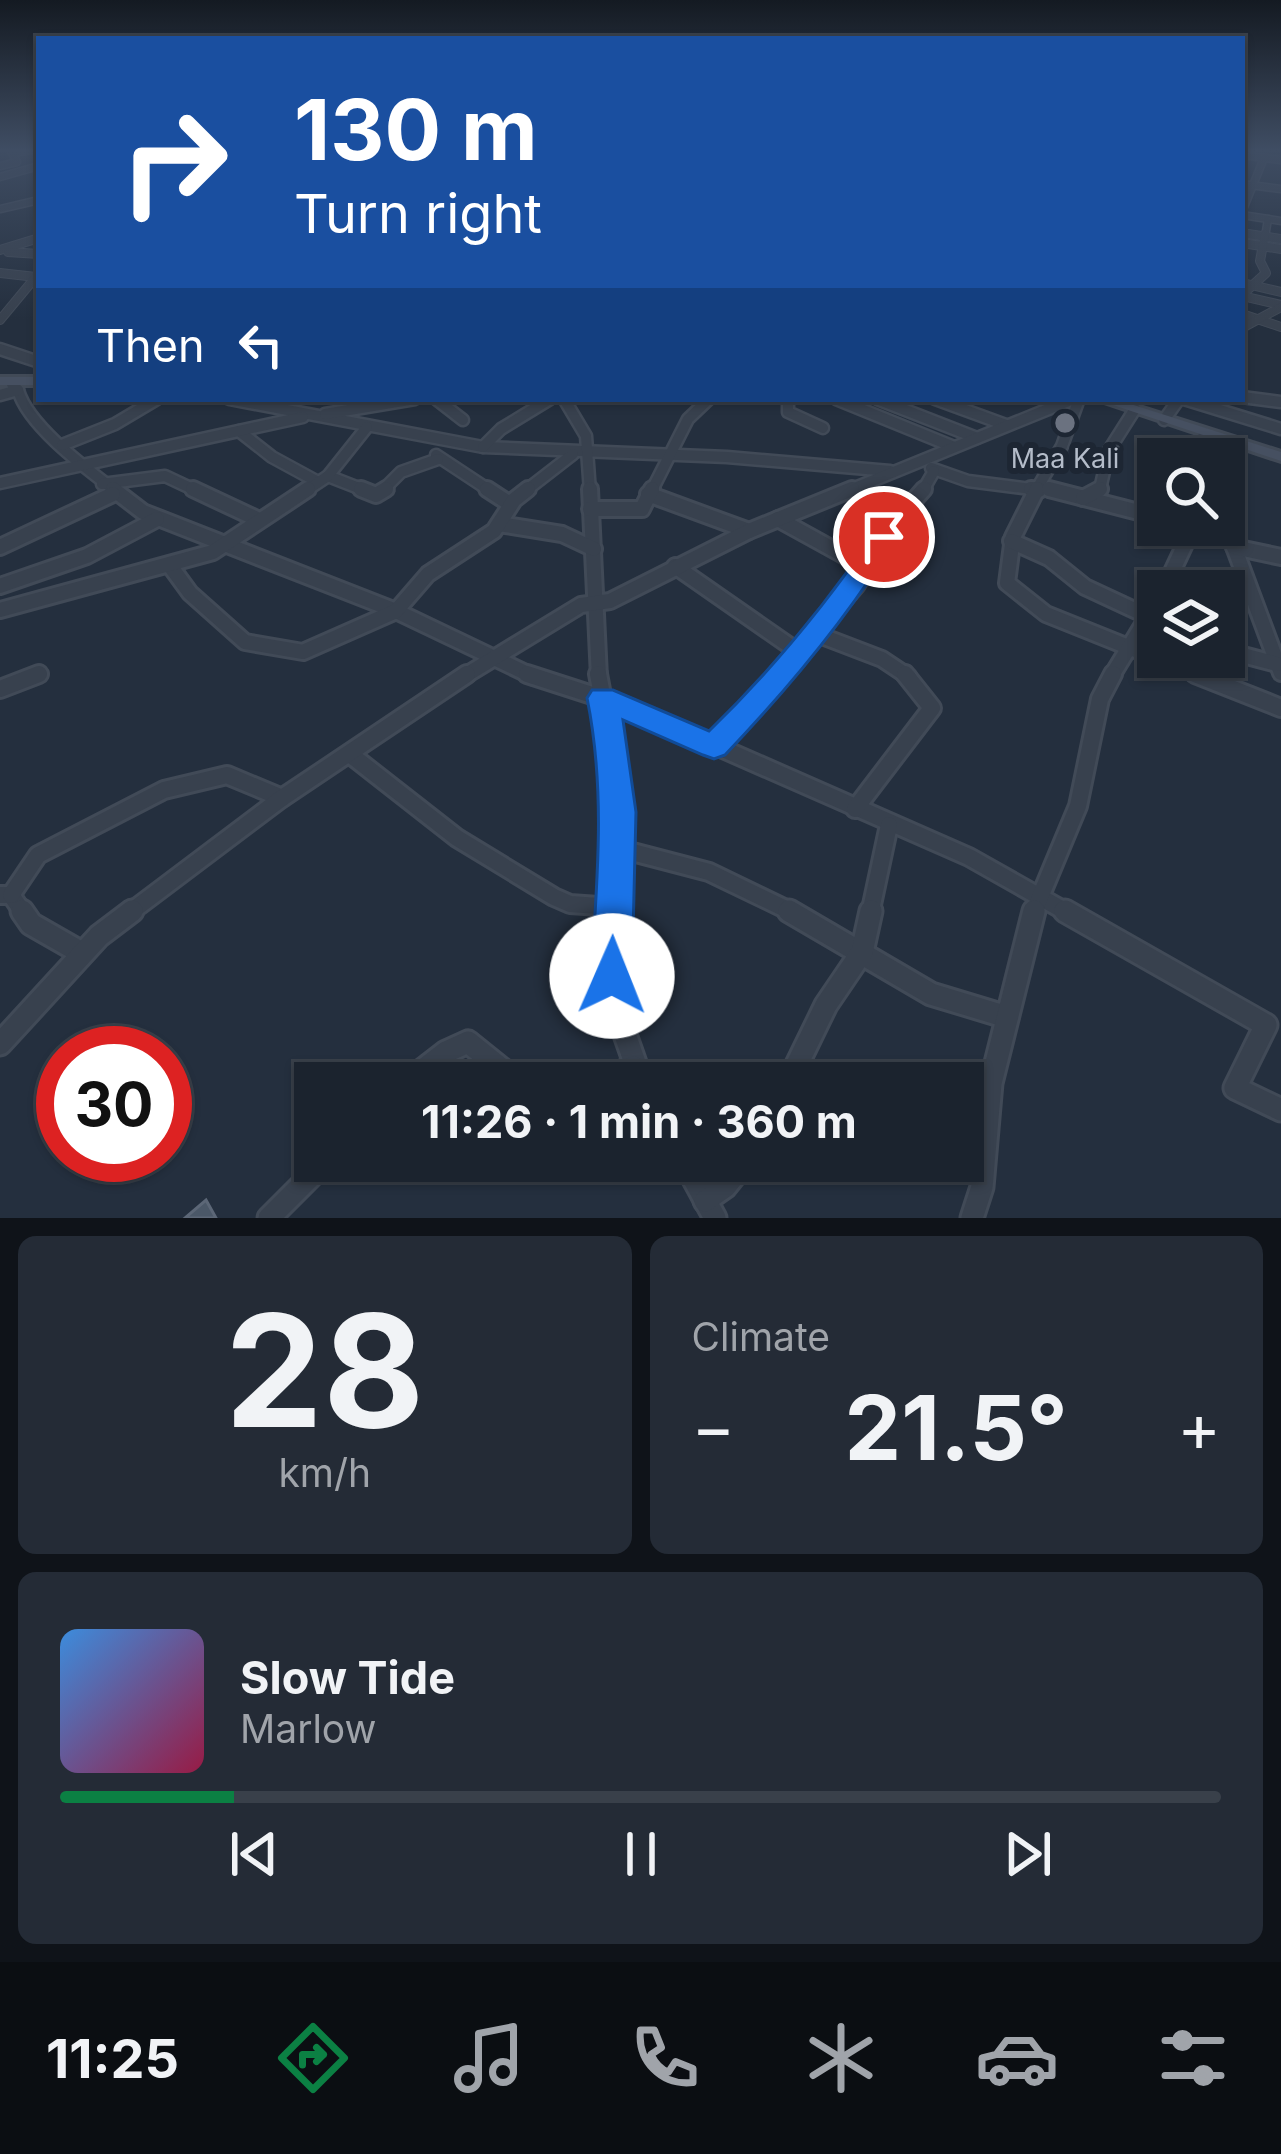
<!DOCTYPE html>
<html lang="en">
<head>
<meta charset="utf-8">
<style>
	:root { --surface:#1b232e; --page:#242b36; --text:#f1f3f6; --muted:#a0a4aa; --line:#39404a; --accent:#0b8043 }
	body { margin:0; font-family:Inter,sans-serif; background:var(--page); color:var(--text); height:100vh; display:flex; flex-direction:column; font-size:45px; white-space:nowrap }
	* { box-sizing:border-box; margin:0 }
	p { font-size:39px; color:var(--muted) }
	.icon { flex:none; width:66px; height:66px; fill:none; stroke:currentColor; stroke-width:2; stroke-linecap:round; stroke-linejoin:round }
	.map { position:relative; height:1218px; overflow:hidden }
	.sheet { display:flex; flex-direction:column; gap:18px; padding:18px; background:#0f1319; flex:1 }
	.sheet>* { flex:none }
	.banner { position:absolute; left:36px; top:36px; width:1209px; height:366px; border-radius:0px; box-shadow:0 3px 9px #0004,0 0 0 3px var(--line); background:#1a4fa0; color:#fff; overflow:hidden }
	.controls { position:absolute; left:1137px; top:438px; display:grid; gap:24px }
	.controls a { display:grid; place-items:center; width:108px; height:108px; border-radius:0px; background:var(--surface); box-shadow:0 3px 9px #0004,0 0 0 3px var(--line); font-size:60px }
	.speed { position:absolute; left:36px; top:1026px; display:flex; gap:24px; font-size:60px; font-weight:700; text-align:center }
	.speed>* { display:grid; place-content:center; width:156px; height:156px; border-radius:50%; background:var(--surface); box-shadow:0 3px 9px #0004,0 0 0 3px var(--line); line-height:1 }
	.speed .limit { border:18px solid #d22; background:#fff; color:#111 }
	.pin { position:absolute; display:grid; place-items:center; width:102px; height:102px; color:#fff; margin:-51px; border:6px solid #fff; border-radius:50%; box-shadow:0 3px 12px #0007 }
	.me { position:absolute; width:132px; margin:-66px; rotate:1deg; stroke-linejoin:round; filter:drop-shadow(0 0 9px #0008) }
	.turn { display:flex; align-items:center; gap:42px; height:252px; padding:0 60px; font-size:54px }
	.turn .icon { width:156px; height:156px; stroke-width:2.5 }
	.turn b { display:block; font-size:84px; line-height:102px }
	.then { display:flex; align-items:center; height:114px; padding:0 60px; background:#0003; gap:24px; font-size:45px }
	.big { font-size:90px; font-weight:700; line-height:1.1 }
	.sheet .tile { flex:1; display:flex; flex-direction:column; justify-content:center; gap:18px; min-width:0; padding:0 42px; border-radius:18px; background:var(--page) }
	.sheet .dial { align-items:center; gap:0 }
	.dial b { font-size:156px; line-height:1 }
	.song { display:flex; align-items:center; gap:36px }
	.cover { width:144px; height:144px; border-radius:18px; background:linear-gradient(135deg,hsl(210 70% 55%),hsl(340 70% 35%)) }
	.played { height:12px; border-radius:6px; background:linear-gradient(90deg,var(--accent) 15%,var(--line) 15%) }
	.keys { display:flex; justify-content:space-around; direction:ltr }
	.heat { display:flex; justify-content:space-between; align-items:center; font-size:66px; direction:ltr }
	.sheet .tiles { flex:1; display:grid; gap:18px; grid-template-columns:1fr 1fr }
	.tile:last-child { grid-column:span 2 }
	.trip { position:absolute; left:294px; top:1062px; width:690px; height:120px; border-radius:0px; background:var(--surface); box-shadow:0 3px 9px #0004,0 0 0 3px var(--line); font-weight:700; line-height:120px; text-align:center }
	.tabs { display:flex; height:192px; justify-content:space-around; align-items:center; background:#0b0e12; color:var(--muted) }
	.tabs .icon { width:84px; height:84px }
	.tabs .active { color:var(--accent) }
	.tabs b { font-size:54px; color:var(--text) }
	.map>svg:first-child { display:block }
	.building { fill:#4b5868; stroke:#5c6777; stroke-width:3 }
	.lines { fill:none; stroke-linecap:round; stroke-linejoin:round }
	.street-far5-casing { stroke:#414a57; stroke-width:9 }
	.street-far4-casing { stroke:#414a57; stroke-width:10 }
	.street-far3-casing { stroke:#414a57; stroke-width:15 }
	.street-far2-casing { stroke:#414a57; stroke-width:20 }
	.street-far1-casing { stroke:#414a57; stroke-width:22 }
	.street-casing { stroke:#414a57; stroke-width:27 }
	.secondary-casing { stroke:#414a57; stroke-width:6 }
	.street-far5 { stroke:#38414e; stroke-width:6 }
	.street-far4 { stroke:#38414e; stroke-width:8 }
	.street-far3 { stroke:#38414e; stroke-width:10 }
	.street-far2 { stroke:#38414e; stroke-width:14 }
	.street-far1 { stroke:#38414e; stroke-width:16 }
	.street { stroke:#38414e; stroke-width:21 }
	.secondary { fill:#465061; fill-rule:evenodd }
	.route { fill:#1a73e8; stroke:#114b97; stroke-width:3 }
	.worship-dot { fill:#6b7280; stroke:#1d2633; stroke-width:4.5 }
	.labels { text-anchor:middle; dominant-baseline:central; stroke-width:12; stroke-linejoin:round; paint-order:stroke }
	.far-poi-label { font-size:27px; fill:#b4bcc9; stroke:#1d2633 }
</style>
</head>
<body>
<div class="map">
<svg width="1281" height="1218" viewBox="0 0 1281 1218">
	<rect width="100%" height="100%" fill="#242f3e"/>
	<polygon class="building" points="206,1200 216,1218 185,1218"/>
	<g class="lines">
		<defs>
			<g id="street-far5">
				<polyline points="13,153 39,149"/>
				<polyline points="1242,155 1281,160"/>
				<polyline points="0,166 17,162 10,149"/>
				<polyline points="0,177 39,166"/>
				<polyline points="1242,184 1281,189"/>
				<polyline points="0,209 39,200"/>
				<polyline points="1242,212 1264,158"/>
				<polyline points="1242,215 1281,221"/>
				<polyline points="1242,233 1267,237"/>
				<polyline points="1265,237 1268,219"/>
			</g>
			<g id="street-far4">
				<polyline points="1248,234 1281,239"/>
				<polyline points="1242,243 1281,249"/>
				<polyline points="0,250 39,238"/>
				<polyline points="8,252 39,254"/>
				<polyline points="0,273 36,277"/>
				<polyline points="1247,284 1281,292"/>
				<polyline points="1242,295 1266,273 1260,261 1265,234"/>
				<polyline points="1242,296 1281,305"/>
				<polyline points="1242,314 1281,327"/>
				<polyline points="0,320 39,273"/>
				<polyline points="1242,328 1281,307"/>
			</g>
			<g id="street-far3">
				<polyline points="0,349 39,362"/>
				<path d="M18,390C28,426 87,469 117,492"/>
				<polyline points="0,395 18,390 12,384"/>
				<polyline points="1242,397 1281,402"/>
				<polyline points="229,399 483,447 727,457 890,471"/>
				<polyline points="436,399 463,420"/>
				<polyline points="564,399 586,436 590,492"/>
				<polyline points="788,399 788,412 823,428"/>
				<polyline points="836,399 954,447"/>
				<polyline points="877,399 977,438"/>
				<polyline points="935,399 1006,425"/>
				<polyline points="1184,399 1281,429"/>
				<polyline points="325,414 415,399"/>
				<polyline points="1164,420 1179,399"/>
				<polyline points="239,431 272,457 318,482"/>
				<polyline points="62,445 115,424 157,399"/>
				<polyline points="483,447 501,429 550,399"/>
				<polyline points="436,455 492,492"/>
				<polyline points="1198,459 1204,433"/>
				<polyline points="931,468 968,481 1039,490"/>
				<polyline points="328,476 369,492"/>
				<polyline points="0,483 303,417"/>
				<polyline points="102,484 165,476 199,492"/>
				<polyline points="1041,487 1061,492"/>
				<polyline points="304,492 328,476 367,427"/>
				<polyline points="381,492 401,472 438,459"/>
				<polyline points="524,492 573,454"/>
				<polyline points="651,492 688,419 709,399"/>
				<polyline points="845,492 1073,399"/>
				<polyline points="922,492 934,471"/>
				<polyline points="1035,492 1062,446 1079,399"/>
				<polyline points="1094,492 1100,489 1109,450 1135,409"/>
			</g>
			<g id="street-far2">
				<polyline points="113,489 143,512 396,611 534,677"/>
				<polyline points="193,489 257,519"/>
				<polyline points="361,489 376,495 386,489"/>
				<polyline points="487,489 510,504"/>
				<polyline points="590,489 599,677"/>
				<polyline points="1031,489 1039,490"/>
				<polyline points="1037,489 1013,537 1007,583 1046,614 1203,677"/>
				<polyline points="1049,489 1158,517"/>
				<polyline points="648,494 749,531"/>
				<polyline points="1083,498 1100,489"/>
				<polyline points="590,509 642,509 652,489"/>
				<polyline points="778,519 867,568"/>
				<polyline points="1224,520 1281,673"/>
				<polyline points="499,524 562,534 594,549"/>
				<polyline points="1011,541 1049,558 1085,587 1158,621"/>
				<polyline points="0,547 113,494"/>
				<polyline points="1234,547 1281,557"/>
				<polyline points="675,566 797,651"/>
				<polyline points="171,567 190,593 245,642 303,652 396,611 428,574 494,531 514,500 528,489"/>
				<polyline points="0,586 87,556 157,519"/>
				<polyline points="1163,591 1194,525"/>
				<polyline points="0,610 213,552 308,489"/>
				<polyline points="814,633 882,659 909,677"/>
				<polyline points="1224,650 1277,664"/>
				<polyline points="32,677 39,674"/>
				<polyline points="463,677 581,605 610,601 749,531 852,489"/>
				<polyline points="778,677 857,585 892,525 924,489"/>
				<polyline points="1111,677 1158,600"/>
			</g>
			<g id="street-far1">
				<polyline points="527,674 623,705 969,857 1070,914"/>
				<path d="M598,674C616,762 617,825 613,914"/>
				<polyline points="1195,674 1281,708"/>
				<polyline points="0,689 39,674"/>
				<polyline points="714,746 780,674"/>
				<polyline points="351,755 457,838 554,897 570,904 613,907"/>
				<polyline points="855,809 932,708 905,674"/>
				<polyline points="617,848 709,872 796,914"/>
				<polyline points="0,895 11,895 24,914"/>
				<polyline points="11,895 38,855 164,790 227,775 282,798"/>
				<polyline points="128,914 282,798 467,674"/>
				<polyline points="870,914 889,825"/>
				<polyline points="1033,914 1078,806 1100,699 1113,674"/>
			</g>
			<g id="street">
				<polyline points="22,911 31,924 80,952"/>
				<polyline points="613,911 614,1003 642,1083"/>
				<polyline points="789,911 931,994 1007,1017"/>
				<polyline points="1065,911 1266,1025 1235,1088 1281,1110"/>
				<polyline points="0,1044 99,936 132,911"/>
				<polyline points="406,1083 446,1052 468,1042 519,1083"/>
				<polyline points="593,1083 634,1067"/>
				<polyline points="788,1083 826,1005 862,952 871,911"/>
				<polyline points="684,1161 715,1218"/>
				<polyline points="705,1201 725,1187 746,1161"/>
				<polyline points="269,1218 326,1161"/>
				<polyline points="972,1218 982,1187 991,1083 1034,911"/>
			</g>
			<g id="secondary">
				<rect x="0" y="377" width="39" height="8"/>
				<polygon points="1095,399 1115,399 1281,452 1281,461"/>
			</g>
		</defs>
		<use href="#street-far5" class="street-far5-casing"/>
		<use href="#street-far4" class="street-far4-casing"/>
		<use href="#street-far3" class="street-far3-casing"/>
		<use href="#street-far2" class="street-far2-casing"/>
		<use href="#street-far1" class="street-far1-casing"/>
		<use href="#street" class="street-casing"/>
		<use href="#secondary" class="secondary-casing"/>
		<use href="#street-far5" class="street-far5"/>
		<use href="#street-far4" class="street-far4"/>
		<use href="#street-far3" class="street-far3"/>
		<use href="#street-far2" class="street-far2"/>
		<use href="#street-far1" class="street-far1"/>
		<use href="#street" class="street"/>
		<use href="#secondary" class="secondary"/>
	</g>
	<linearGradient id="sky" x2="0" y2="1"><stop stop-color="#141a22"/><stop offset="0.47" stop-color="#3f4d63"/><stop offset="1" stop-color="#3f4d63" stop-opacity="0"/></linearGradient>
	<rect width="1281" height="319" fill="url(#sky)"/>
	<path class="route" d="M884,529L897,537C849,616 789,688 725,755L714,759L703,755L623,720L636,812L632,976L626,990L612,996L597,990L591,976C597,882 606,791 587,698L592,690H613L709,731C772,670 827,603 876,531Z"/>
	<circle class="worship-dot" cx="1065" cy="423" r="12"/>
	<g class="labels">
		<g class="far-poi-label">
			<text x="1065" y="458">Maa Kali</text>
		</g>
	</g>
</svg>
<div class="controls">
<a><svg class="icon" aria-label="search" viewBox="0 0 24 24"><circle cx="10" cy="10" r="6"/><path d="M15 15l6 6"/></svg></a>
<a><svg class="icon" aria-label="layers" viewBox="0 0 24 24"><path d="M12 4l9 5-9 5-9-5zM3 14l9 5 9-5"/></svg></a>
</div>
<div class="speed"><div class="limit">30</div></div>
<div class="pin" style="left:884px;top:537px;background:#d93025"><svg class="icon" aria-label="arrive" viewBox="0 0 24 24"><path d="M6 21V4h12l-3 4 3 4H6"/></svg></div>
<svg class="me" style="left:612px;top:976px" viewBox="-20 -20 40 40"><circle r="19" fill="#fff"/><path d="M0-13L10 11 0 6-10 11z" fill="#1a73e8"/></svg>
<div class="trip">11:26 · 1 min · 360 m</div>
<div class="banner">
<div class="turn"><svg class="icon" aria-label="right" viewBox="0 0 24 24"><path d="M7 20v-9h11M14 6l5 5-5 5"/></svg><div><b>130 m</b>Turn right</div></div>
<div class="then">Then<svg class="icon" aria-label="left" viewBox="0 0 24 24"><path d="M17 20v-9H6M10 6l-5 5 5 5"/></svg></div>
</div>
</div>
<section class="sheet">
<div class="tiles">
<div class="tile dial"><b>28</b><p>km/h</p></div>
<div class="tile"><p>Climate</p>
<div class="heat"><a>−</a><b class="big">21.5°</b><a>+</a></div>
</div>
<div class="tile">
<div class="song"><i class="cover"></i><div><b>Slow Tide</b><p>Marlow</p></div></div>
<div class="played"></div>
<div class="keys"><svg class="icon" aria-label="previous" viewBox="0 0 24 24"><path d="M18 5L8 12l10 7zM5 5v14"/></svg><svg class="icon" aria-label="pause" viewBox="0 0 24 24"><path d="M8 5v14M16 5v14"/></svg><svg class="icon" aria-label="next" viewBox="0 0 24 24"><path d="M6 5l10 7-10 7zM19 5v14"/></svg></div>
</div>
</div>
</section>
<nav class="tabs">
<b>11:25</b>
<svg class="icon active" aria-label="directions" viewBox="0 0 24 24"><path d="M12 3l9 9-9 9-9-9zM9 14v-3h6M13 9l2 2-2 2"/></svg>
<svg class="icon" aria-label="music" viewBox="0 0 24 24"><path d="M9 18V5l10-2v13"/><circle cx="6" cy="18" r="3"/><circle cx="16" cy="16" r="3"/></svg>
<svg class="icon" aria-label="phone" viewBox="0 0 24 24"><path d="M5 4h4l2 5-3 2q2 4 5 5l2-3 5 2v4C11 20 4 13 5 4z"/></svg>
<svg class="icon" aria-label="climate" viewBox="0 0 24 24"><path d="M12 3v18M4 7l16 10M4 17L20 7"/></svg>
<svg class="icon" aria-label="car" viewBox="0 0 24 24"><path d="M5 17H2v-5l4-1 3-4h7l3 4 3 1v5h-3M9 17h6M6 11h13"/><circle cx="7" cy="17" r="2"/><circle cx="17" cy="17" r="2"/></svg>
<svg class="icon" aria-label="filters" viewBox="0 0 24 24"><path d="M4 7h16M4 17h16"/><circle cx="9" cy="7" r="2"/><circle cx="15" cy="17" r="2"/></svg>
</nav>
</body>
</html>
